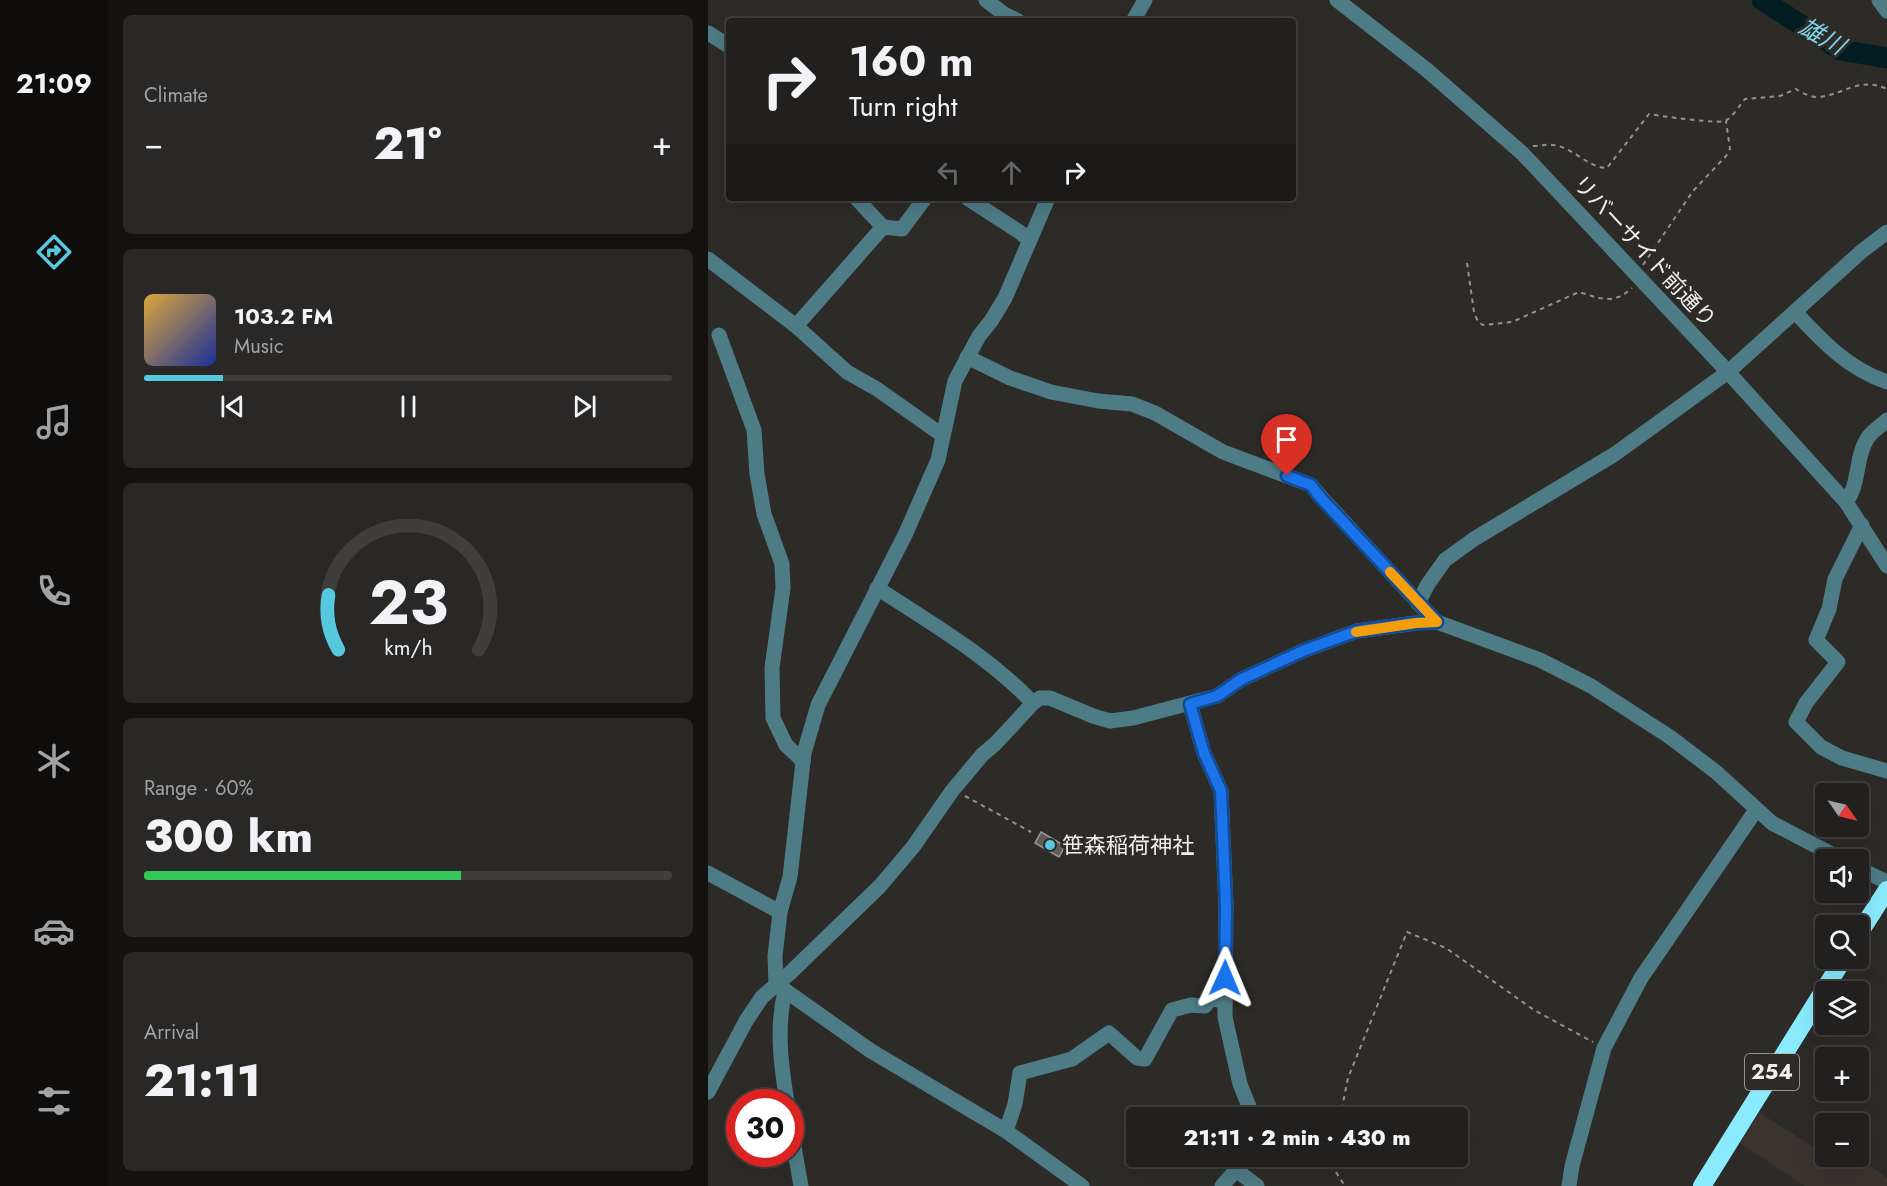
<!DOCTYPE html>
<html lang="en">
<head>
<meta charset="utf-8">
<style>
	:root { --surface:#22201e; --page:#2a2827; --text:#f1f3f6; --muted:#a2a3a4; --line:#3f3e3c; --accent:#56c9e0 }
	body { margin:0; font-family:Jost,"Noto Sans JP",sans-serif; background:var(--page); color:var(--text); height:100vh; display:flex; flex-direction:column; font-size:22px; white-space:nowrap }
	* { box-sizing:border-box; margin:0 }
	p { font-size:20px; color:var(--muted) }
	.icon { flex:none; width:33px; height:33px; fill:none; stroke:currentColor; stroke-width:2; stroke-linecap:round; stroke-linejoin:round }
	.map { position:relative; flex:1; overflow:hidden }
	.side { display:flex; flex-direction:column; gap:15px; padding:15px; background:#131210; width:600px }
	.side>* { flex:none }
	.banner { position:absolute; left:18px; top:18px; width:570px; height:183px; border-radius:6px; box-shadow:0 6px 24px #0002,0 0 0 2px var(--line); background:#22201e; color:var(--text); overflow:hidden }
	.needle { width:39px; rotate:124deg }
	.controls { position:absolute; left:1107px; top:783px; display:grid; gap:12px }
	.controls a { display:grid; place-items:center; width:54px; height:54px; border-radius:6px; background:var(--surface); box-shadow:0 6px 24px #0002,0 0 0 2px var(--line); font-size:30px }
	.speed { position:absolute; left:18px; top:1089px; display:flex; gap:12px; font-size:30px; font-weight:700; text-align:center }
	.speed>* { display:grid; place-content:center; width:78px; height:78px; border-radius:50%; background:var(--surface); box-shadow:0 6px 24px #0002,0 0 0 2px var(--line); line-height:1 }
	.speed .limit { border:9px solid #d22; background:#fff; color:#111 }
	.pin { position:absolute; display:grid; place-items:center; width:51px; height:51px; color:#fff; margin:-62px -26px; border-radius:50% 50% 50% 0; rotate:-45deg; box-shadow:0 0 6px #0007 }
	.pin .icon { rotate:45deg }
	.me { position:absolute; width:66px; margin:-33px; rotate:1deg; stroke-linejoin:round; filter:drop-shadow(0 0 4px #0008) }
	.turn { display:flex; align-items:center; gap:21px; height:126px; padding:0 24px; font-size:27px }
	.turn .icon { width:78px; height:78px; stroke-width:2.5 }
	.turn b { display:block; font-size:42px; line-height:51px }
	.lanes { display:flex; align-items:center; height:57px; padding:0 24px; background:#0003; justify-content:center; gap:30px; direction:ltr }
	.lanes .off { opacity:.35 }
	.big { font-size:45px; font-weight:800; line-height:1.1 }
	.side .card { flex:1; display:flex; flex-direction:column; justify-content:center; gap:9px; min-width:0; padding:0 21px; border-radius:9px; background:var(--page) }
	.side .dial { align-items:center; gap:0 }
	.dial svg { height:156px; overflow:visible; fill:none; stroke:var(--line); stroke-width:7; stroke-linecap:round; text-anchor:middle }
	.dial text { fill:var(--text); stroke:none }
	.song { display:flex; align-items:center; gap:18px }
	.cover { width:72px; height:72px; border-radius:9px; background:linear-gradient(135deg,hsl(40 70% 55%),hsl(230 70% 35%)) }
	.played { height:6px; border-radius:3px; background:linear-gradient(90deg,var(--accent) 15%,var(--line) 15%) }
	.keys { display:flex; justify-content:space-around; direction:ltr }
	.heat { display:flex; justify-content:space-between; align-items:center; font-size:33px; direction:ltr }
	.charge { height:9px; border-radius:4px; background:linear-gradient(90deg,#34c759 60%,var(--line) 0) }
	.trip { position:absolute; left:418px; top:1107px; width:342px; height:60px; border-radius:6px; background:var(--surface); box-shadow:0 6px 24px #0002,0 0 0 2px var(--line); font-weight:800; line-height:60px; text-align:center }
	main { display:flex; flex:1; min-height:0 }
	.tabs { display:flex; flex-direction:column; width:108px; justify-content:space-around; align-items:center; background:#0e0d0c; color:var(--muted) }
	.tabs .icon { width:42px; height:42px }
	.tabs .selected { color:var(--accent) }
	.tabs b { font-size:27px; color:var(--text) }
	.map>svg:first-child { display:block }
	.built { fill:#3a342d }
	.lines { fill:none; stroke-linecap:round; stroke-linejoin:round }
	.river { stroke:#031e23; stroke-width:21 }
	.building { fill:#5e5c59; stroke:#999794; stroke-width:1.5 }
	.path { stroke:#93928f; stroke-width:2; stroke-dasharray:4.5 4.5; stroke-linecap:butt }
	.minor { stroke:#4e7c86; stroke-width:15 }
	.highway { stroke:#8bebfe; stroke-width:18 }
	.route-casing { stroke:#114b97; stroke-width:15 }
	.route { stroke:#1a73e8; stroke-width:10 }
	.slow { stroke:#f59e0b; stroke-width:10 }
	.poi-dot { fill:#56c9e0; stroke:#2d2b28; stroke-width:2 }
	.labels { text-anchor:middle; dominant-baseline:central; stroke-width:6; stroke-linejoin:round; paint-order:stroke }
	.shield { fill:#2d2b28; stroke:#b6b5b3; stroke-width:1.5 }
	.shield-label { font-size:21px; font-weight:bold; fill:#f1f0ee }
	.street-label { font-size:22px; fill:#f1f0ee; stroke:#2d2b28 }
	.poi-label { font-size:22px; fill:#f1f0ee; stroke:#2d2b28; text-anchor:start }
	.water-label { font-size:24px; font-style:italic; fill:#7bd2e5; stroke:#2d2b28 }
</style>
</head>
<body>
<main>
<nav class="tabs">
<b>21:09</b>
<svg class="icon selected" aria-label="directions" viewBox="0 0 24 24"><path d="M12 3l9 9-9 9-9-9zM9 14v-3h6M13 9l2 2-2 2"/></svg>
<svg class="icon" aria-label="music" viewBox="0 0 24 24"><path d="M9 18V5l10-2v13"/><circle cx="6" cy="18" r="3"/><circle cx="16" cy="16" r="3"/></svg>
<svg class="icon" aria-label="phone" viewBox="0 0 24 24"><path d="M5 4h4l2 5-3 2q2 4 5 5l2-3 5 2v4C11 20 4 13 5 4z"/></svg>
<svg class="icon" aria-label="climate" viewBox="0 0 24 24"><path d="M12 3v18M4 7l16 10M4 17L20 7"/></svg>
<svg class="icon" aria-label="car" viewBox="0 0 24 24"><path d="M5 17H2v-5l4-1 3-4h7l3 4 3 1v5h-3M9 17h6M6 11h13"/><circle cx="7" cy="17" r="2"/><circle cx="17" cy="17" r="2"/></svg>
<svg class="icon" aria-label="filters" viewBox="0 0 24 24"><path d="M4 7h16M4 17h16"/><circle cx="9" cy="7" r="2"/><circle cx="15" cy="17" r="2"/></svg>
</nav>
<section class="side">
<div class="card"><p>Climate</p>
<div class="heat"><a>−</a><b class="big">21°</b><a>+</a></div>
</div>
<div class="card">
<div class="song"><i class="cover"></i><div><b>103.2 FM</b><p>Music</p></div></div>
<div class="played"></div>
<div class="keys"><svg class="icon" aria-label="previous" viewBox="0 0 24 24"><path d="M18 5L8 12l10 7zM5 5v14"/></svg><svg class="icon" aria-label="pause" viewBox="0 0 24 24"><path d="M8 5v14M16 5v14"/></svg><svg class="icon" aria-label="next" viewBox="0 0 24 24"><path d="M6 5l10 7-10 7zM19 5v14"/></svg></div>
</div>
<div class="card dial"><svg viewBox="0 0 100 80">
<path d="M14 69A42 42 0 1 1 86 69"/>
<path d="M14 69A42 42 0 0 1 9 41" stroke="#56c9e0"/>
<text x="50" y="56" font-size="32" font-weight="700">23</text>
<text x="50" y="72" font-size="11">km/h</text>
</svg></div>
<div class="card"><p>Range · 60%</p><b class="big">300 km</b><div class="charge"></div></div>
<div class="card"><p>Arrival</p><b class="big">21:11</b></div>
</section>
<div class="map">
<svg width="1179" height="1186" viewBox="0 0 1179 1186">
	<rect width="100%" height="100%" fill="#2d2b28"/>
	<polygon class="built" points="1052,1113 1104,1146 1116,1131 1117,1132 1118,1156 1150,1157 1179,1178 1179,1186 1097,1186 1032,1143"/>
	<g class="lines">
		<polyline class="river" points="1054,0 1132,50 1179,58"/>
	</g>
	<polygon class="building" points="333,832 357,846 351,857 327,843"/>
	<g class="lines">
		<g class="path">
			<path d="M825,146C832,146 839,144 845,145C865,147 880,168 899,168L941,114C951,116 1012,124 1017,121C1025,117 1031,106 1037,99L1072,96L1088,89C1094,93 1102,97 1110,97C1136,95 1150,76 1179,89"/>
			<polyline points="759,263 766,312 770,322 775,325 804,322 871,292 890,298 903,299 914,296 924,288"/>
			<polyline points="935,265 985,191 1018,156 1022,149 1018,121"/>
			<polyline points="257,796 323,832"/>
			<polyline points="632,1118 640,1078 699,932 738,948 826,1010 885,1042"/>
			<polyline points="623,1156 622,1163 637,1186"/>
		</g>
		<g class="minor">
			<polyline points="278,0 296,14 310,21"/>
			<polyline points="629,0 719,70 814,153 1020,372 1138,502 1179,566"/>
			<polyline points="1171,0 1179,11"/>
			<polyline points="425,21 437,0"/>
			<polyline points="0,33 21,46"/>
			<polyline points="148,198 175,227"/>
			<polyline points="259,198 313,233 321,240"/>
			<polyline points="0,259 88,326 139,372 169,389 234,435"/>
			<path d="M1087,312C1114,341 1140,369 1179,382"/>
			<polyline points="88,326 175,227 194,229 217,198"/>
			<polyline points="11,335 46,430 49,474 56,514 74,564 75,588 64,668 65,718 78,745 95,761"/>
			<polyline points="259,357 302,378 343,392 390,401 424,404 447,413 515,452 603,485 613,497 717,610"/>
			<path d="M1138,502C1152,484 1147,458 1159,439C1163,432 1173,426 1179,420"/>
			<polyline points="1154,525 1127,579 1121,609 1108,640 1130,662 1098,703 1088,722 1113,747 1134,758 1179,771"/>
			<path d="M169,588C223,623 280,656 325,703"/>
			<polyline points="710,603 720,584 737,560 766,539 907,454 1020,372 1154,251 1179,232"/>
			<polyline points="482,704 496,753 513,791 518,906 517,1017 532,1084 542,1109 540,1118"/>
			<polyline points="1150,868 1179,882"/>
			<polyline points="0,873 72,912"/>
			<polyline points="68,984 67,956 72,912 82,877 96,753 110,705 197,535 230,460 247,381 271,336 283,321 297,298 340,198"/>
			<polyline points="68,984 163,1051 298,1131 374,1186"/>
			<path d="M77,991C68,1028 73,1065 79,1102"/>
			<polyline points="0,1092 38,1021 54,997 83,972 172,886 205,847 244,791 274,755 288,743 325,703 332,698 342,698 385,716 402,721 425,718 509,696 534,679 597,650 649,631 708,623 729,622 832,660 883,686 962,737 1008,772 1064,823 1135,860"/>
			<polyline points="82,1124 93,1186"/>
			<polyline points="298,1131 307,1104 312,1073 364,1059 401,1033 429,1058 437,1059 464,1010 483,1005 497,1006 503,998 517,1002"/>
			<polyline points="528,1170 549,1186"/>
			<polyline points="514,1186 528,1170 529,1156"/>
			<polyline points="861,1186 864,1166 896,1048 933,978 1048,810"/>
		</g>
		<g class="highway">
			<polyline points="1150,935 1179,890"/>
			<polyline points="994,1186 1136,958"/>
		</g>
	</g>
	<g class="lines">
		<defs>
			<polyline id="route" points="517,978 518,906 513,791 496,753 482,704 509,696 534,679 597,650 649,631 708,623 729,622 612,497 603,485 579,476"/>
		</defs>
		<use href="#route" class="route-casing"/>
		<use href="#route" class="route"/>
		<polyline class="slow" points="648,632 708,623 729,622 682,572"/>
	</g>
	<circle class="poi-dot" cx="342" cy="845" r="6"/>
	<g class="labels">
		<rect class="shield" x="1037" y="1054" width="54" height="36" rx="4.5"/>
		<g class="shield-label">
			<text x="1064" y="1072">254</text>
		</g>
		<g class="street-label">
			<text transform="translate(937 251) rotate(47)">リバーサイド前通り</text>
		</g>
		<g class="poi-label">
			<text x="354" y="845">笹森稲荷神社</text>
		</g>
		<g class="water-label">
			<text transform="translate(1114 36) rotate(29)">雄川</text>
		</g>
	</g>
</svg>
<div class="controls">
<a><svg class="needle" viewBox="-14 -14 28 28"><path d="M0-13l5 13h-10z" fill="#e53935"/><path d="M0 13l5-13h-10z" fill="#a2a3a4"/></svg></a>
<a><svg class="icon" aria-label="sound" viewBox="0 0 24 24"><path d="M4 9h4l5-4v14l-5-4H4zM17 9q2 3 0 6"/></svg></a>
<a><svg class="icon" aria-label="search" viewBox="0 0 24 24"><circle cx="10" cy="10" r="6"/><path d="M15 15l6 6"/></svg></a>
<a><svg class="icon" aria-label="layers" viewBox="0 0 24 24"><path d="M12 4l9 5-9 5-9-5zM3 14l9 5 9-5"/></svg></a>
<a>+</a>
<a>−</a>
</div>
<div class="speed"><div class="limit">30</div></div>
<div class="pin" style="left:579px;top:476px;background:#d93025"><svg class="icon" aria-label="arrive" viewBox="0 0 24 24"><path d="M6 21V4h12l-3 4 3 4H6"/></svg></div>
<svg class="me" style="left:517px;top:978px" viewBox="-20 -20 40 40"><path d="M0-17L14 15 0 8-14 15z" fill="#1a73e8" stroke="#fff" stroke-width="4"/></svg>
<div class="trip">21:11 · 2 min · 430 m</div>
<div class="banner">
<div class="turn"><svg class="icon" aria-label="right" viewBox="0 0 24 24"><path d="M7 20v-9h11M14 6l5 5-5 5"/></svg><div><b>160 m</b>Turn right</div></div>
<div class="lanes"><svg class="icon off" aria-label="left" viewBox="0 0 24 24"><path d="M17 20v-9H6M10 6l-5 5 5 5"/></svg><svg class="icon off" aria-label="ahead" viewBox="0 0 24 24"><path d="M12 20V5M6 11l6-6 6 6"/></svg><svg class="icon" aria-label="right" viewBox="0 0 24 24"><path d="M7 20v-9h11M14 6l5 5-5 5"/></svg></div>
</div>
</div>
</main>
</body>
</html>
